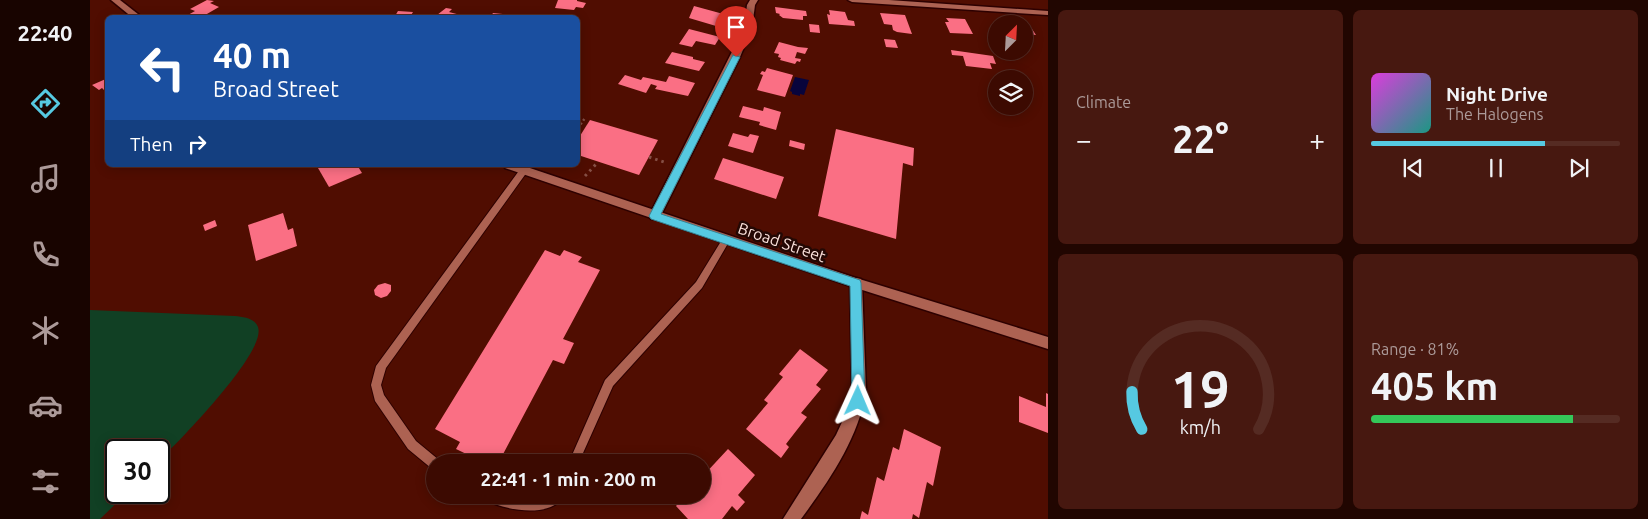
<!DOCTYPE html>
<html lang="en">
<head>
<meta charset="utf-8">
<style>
	:root { --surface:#3c0a01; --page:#471810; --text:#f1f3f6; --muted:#ac9a99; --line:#552b23; --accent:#56c9e1 }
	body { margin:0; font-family:Ubuntu,sans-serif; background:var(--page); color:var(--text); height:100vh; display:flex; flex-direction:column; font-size:19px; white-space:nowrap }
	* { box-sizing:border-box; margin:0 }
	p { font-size:16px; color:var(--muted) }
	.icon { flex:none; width:28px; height:28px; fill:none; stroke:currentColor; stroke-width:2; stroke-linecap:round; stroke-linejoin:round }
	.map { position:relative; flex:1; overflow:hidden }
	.side { display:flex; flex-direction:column; gap:10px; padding:10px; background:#210601; width:600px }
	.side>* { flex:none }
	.guide { position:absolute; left:15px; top:15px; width:475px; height:152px; border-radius:8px; box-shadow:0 2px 12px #0003,0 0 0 1px var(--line); background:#1a4fa0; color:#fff; overflow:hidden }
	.needle { width:32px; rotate:24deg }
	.buttons { position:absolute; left:898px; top:15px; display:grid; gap:10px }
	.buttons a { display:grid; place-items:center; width:45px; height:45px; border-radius:50%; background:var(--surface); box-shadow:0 2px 12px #0003,0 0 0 1px var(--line); font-size:25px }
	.speed { position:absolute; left:15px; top:439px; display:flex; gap:10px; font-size:25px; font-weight:700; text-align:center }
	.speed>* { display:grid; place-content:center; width:65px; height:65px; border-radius:50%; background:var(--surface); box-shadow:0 2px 12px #0003,0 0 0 1px var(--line); line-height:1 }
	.speed .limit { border:2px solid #111; border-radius:8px; background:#fff; color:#111 }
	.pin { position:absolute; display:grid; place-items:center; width:42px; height:42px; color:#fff; margin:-51px -21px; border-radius:50% 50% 50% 0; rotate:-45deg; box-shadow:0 0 5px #0007 }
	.pin .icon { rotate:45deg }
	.me { position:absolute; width:55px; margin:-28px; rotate:1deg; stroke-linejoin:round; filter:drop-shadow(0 0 4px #0008) }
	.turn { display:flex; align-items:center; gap:18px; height:105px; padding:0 25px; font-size:22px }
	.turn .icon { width:65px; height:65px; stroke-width:2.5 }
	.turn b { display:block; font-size:35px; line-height:42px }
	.then { display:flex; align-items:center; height:48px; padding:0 25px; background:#0003; gap:10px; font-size:19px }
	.big { font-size:38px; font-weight:700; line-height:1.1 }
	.side .tile { flex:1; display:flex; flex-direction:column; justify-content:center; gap:8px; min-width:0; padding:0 18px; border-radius:8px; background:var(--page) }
	.side .dial { align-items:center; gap:0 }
	.dial svg { height:130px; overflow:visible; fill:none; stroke:var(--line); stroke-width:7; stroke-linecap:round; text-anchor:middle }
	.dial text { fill:var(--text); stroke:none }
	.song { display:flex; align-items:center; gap:15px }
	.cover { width:60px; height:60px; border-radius:8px; background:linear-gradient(135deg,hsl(300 70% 55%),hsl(170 70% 35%)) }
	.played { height:5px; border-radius:2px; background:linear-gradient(90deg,var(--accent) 70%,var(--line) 70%) }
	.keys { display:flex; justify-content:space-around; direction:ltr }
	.heat { display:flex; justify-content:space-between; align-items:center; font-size:28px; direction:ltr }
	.charge { height:8px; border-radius:4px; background:linear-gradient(90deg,#34c759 81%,var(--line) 0) }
	.side .tiles { flex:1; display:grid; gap:10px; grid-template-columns:repeat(2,1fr) }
	.trip { position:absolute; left:336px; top:454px; width:285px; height:50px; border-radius:25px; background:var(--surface); box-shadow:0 2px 12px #0003,0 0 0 1px var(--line); font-weight:700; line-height:50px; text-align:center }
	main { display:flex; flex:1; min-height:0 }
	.tab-bar { display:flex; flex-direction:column; width:90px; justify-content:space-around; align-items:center; background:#180400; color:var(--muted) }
	.tab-bar .icon { width:35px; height:35px }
	.tab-bar .current { color:var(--accent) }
	.tab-bar b { font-size:22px; color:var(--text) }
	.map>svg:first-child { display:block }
	.green { fill:#114024 }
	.water { fill:#08043c }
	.building { fill:#fa6f84 }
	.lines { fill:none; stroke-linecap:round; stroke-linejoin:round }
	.lane-casing { stroke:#2d0000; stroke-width:2 }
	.street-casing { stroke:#2d0000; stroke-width:3 }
	.secondary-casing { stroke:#2d0000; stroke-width:3 }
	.path-far1 { stroke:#854f45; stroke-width:2.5; stroke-dasharray:2 2.5; stroke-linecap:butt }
	.path { stroke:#854f45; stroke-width:3; stroke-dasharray:2.5 4; stroke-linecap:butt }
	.lane { fill:#ad6252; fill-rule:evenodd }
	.street { fill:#ad6252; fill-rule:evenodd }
	.secondary { fill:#ad6252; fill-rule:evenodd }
	.route { fill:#56c9e1; stroke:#388392 }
	.labels { text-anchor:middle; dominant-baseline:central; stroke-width:5; stroke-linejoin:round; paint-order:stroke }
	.street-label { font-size:16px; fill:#fbe1db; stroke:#240804 }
</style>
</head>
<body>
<main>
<nav class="tab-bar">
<b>22:40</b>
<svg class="icon current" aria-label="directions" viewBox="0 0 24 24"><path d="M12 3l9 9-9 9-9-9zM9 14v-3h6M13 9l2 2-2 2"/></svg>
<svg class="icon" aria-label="music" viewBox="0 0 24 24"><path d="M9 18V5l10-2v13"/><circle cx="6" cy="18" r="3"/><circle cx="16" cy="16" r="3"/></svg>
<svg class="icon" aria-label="phone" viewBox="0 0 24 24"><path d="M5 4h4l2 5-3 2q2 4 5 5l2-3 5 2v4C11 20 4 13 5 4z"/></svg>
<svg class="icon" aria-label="climate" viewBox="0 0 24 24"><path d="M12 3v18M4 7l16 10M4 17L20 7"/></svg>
<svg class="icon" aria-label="car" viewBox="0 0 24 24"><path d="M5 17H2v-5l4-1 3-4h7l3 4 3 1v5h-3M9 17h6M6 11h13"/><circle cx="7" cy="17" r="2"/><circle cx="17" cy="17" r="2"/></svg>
<svg class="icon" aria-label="filters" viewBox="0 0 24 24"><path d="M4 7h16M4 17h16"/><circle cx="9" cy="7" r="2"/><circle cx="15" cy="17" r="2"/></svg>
</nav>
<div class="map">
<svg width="958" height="519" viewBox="0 0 958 519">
	<rect width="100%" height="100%" fill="#500d01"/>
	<path class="green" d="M0,310L145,316C153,317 165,318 168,327C177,352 88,442 69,461V450H26V492L37,493L10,519H0Z"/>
	<polygon class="water" points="705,77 719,80 714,95 710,94 710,96 702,94 702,92 700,91"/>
	<g class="building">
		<polygon points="117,0 124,1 120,3 129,7 110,18 98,15 105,11 100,9"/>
		<polygon points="468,0 487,0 487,1 496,3 493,8 486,7 484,10 465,8"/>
		<polygon points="604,6 637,15 633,24 627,23 626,26 599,18"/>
		<polygon points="685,7 716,11 717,16 713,16 713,20 693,18 689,15 690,14 686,13"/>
		<polygon points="356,8 362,9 359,12 382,18 354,18 355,16 347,15"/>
		<polygon points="739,10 755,12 758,20 764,21 765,26 739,24 737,14 740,15"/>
		<polygon points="308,11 323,12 320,17 305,16"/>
		<polygon points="403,13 434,16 434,18 400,18"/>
		<polygon points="790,13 815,15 822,34 807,32 803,30 802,25 794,24"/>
		<polygon points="856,18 875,19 883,34 860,33 855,22 859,22"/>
		<polygon points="719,24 729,25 730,33 720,32"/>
		<polygon points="934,24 938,28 942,29 946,35 937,34 940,39 934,38"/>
		<polygon points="599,29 630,37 625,45 606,41 602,47 589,44"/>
		<polygon points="794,39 805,40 808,48 796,47"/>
		<polygon points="689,42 708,47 718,48 715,54 707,52 705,58 711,59 710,62 707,61 705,64 690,60 691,58 688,57 689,54 684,53"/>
		<polygon points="861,50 903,56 906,64 900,63 902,69 876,66 873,56 862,55"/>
		<polygon points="582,52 603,57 603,59 615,62 609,71 575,63"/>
		<polygon points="677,68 703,75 695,97 667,90 673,75 670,74 672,71 675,72"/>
		<polygon points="535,75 551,80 553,77 576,82 579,76 605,83 598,96 565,89 567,86 561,84 556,93 528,84"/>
		<polygon points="18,78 16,92 12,88 9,90 2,85"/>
		<polygon points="653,106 673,111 674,107 691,112 686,130 669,125 670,122 649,117"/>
		<polygon points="500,120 568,140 549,175 488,155 488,139"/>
		<polygon points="746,129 824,148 823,166 813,163 806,239 728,216"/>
		<polygon points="643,133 658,137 660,134 669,136 663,153 638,146"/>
		<polygon points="700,140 715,144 714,150 699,146"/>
		<polygon points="633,158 694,177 686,199 624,179"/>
		<polygon points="236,165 267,165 272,173 239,187 228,168"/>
		<polygon points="193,213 198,230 203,228 207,246 166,261 158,225"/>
		<polygon points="125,220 127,226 115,231 113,225"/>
		<polygon points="455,250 470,256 474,250 492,257 488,262 510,270 473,339 484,343 474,364 463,360 411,458 400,453 393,462 366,449 370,442 345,429"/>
		<polygon points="295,283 301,285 301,291 297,296 291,298 285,295 284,290 288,285"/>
		<polygon points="710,349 738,370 726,385 731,389 711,413 717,417 696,444 699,447 691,458 656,429 678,403 674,400 693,377 689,374"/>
		<polygon points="956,393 958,394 958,433 929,422 929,396 956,407"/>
		<polygon points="814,429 851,447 843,486 837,482 829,518 823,514 822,519 770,519 772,511 778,515 787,477 794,481 803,447 809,450"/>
		<polygon points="638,449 665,475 648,495 655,502 647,511 642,506 632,519 598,519 586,506 596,495 612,495 612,477"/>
	</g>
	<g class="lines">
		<defs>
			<g id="lane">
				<polygon points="434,167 437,168 438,170 437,172 296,368 291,385 294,395 326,441 349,460 350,462 345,462 345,470 341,468 318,449 285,401 281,385 286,366 431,168"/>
				<polygon points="636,237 640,240 612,288 523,386 489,462 479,462 515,380 606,282 633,238"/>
				<path d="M391,495H409L425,501L446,503L453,501L462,495H475C461,519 416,511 393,499Z"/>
			</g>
			<g id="street">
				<polygon points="660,0 668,0 665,5 662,28 650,57 569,219 561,219 559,216 654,28 657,5"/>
				<polygon points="758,0 799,0 958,11 958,15 762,2"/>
				<path d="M766,278L771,279L772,283L776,392C768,439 739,481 711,519H693L746,435L759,407L762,392L760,283L761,279Z"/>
			</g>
			<g id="secondary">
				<polygon points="21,0 30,0 53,18 43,18"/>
				<polygon points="414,165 431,165 766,278 958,337 958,349 766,288 415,168"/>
			</g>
		</defs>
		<use href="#lane" class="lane-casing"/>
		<use href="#street" class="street-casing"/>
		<use href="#secondary" class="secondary-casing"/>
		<polyline class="path-far1" points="488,128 495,118"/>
		<g class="path">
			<polyline points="488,134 490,135"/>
			<polyline points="559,157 574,162"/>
			<polyline points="495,176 508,162"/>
		</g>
		<use href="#lane" class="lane"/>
		<use href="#street" class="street"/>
		<use href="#secondary" class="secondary"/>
	</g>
	<polygon class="route" points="643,55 650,57 571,214 770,280 771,283 775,401 773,405 768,407 764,405 762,401 760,286 561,219 559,216"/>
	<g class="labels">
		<g class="street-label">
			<text transform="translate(692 242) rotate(19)">Broad Street</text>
		</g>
	</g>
</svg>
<div class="buttons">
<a><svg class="needle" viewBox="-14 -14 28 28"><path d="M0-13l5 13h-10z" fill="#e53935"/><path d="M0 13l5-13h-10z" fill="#ac9a99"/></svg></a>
<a><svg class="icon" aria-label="layers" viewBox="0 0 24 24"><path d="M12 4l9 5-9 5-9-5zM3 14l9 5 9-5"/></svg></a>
</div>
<div class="speed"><div class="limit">30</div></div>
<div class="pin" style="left:646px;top:57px;background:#d93025"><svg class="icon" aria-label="arrive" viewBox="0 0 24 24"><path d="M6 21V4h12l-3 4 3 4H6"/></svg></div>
<svg class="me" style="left:768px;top:401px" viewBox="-20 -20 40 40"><path d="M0-17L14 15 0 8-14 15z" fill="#56c9e1" stroke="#fff" stroke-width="4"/></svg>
<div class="trip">22:41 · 1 min · 200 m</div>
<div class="guide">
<div class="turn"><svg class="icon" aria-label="left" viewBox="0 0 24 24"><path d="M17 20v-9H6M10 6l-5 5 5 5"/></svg><div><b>40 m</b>Broad Street</div></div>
<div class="then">Then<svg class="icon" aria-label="right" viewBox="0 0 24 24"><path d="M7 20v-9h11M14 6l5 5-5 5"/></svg></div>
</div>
</div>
<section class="side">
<div class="tiles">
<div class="tile"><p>Climate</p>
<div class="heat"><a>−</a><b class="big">22°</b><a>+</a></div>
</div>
<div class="tile">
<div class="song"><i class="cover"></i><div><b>Night Drive</b><p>The Halogens</p></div></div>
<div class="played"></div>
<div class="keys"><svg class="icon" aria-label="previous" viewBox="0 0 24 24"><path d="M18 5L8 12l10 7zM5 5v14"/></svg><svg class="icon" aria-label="pause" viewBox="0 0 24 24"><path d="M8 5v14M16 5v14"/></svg><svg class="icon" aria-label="next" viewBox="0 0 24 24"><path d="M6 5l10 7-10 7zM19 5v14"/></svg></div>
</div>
<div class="tile dial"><svg viewBox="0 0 100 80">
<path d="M14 69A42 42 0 1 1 86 69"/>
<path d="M14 69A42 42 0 0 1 8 46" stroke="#56c9e1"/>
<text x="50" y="56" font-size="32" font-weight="700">19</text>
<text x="50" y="72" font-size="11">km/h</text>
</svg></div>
<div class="tile"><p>Range · 81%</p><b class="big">405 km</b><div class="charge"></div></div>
</div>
</section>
</main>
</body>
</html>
